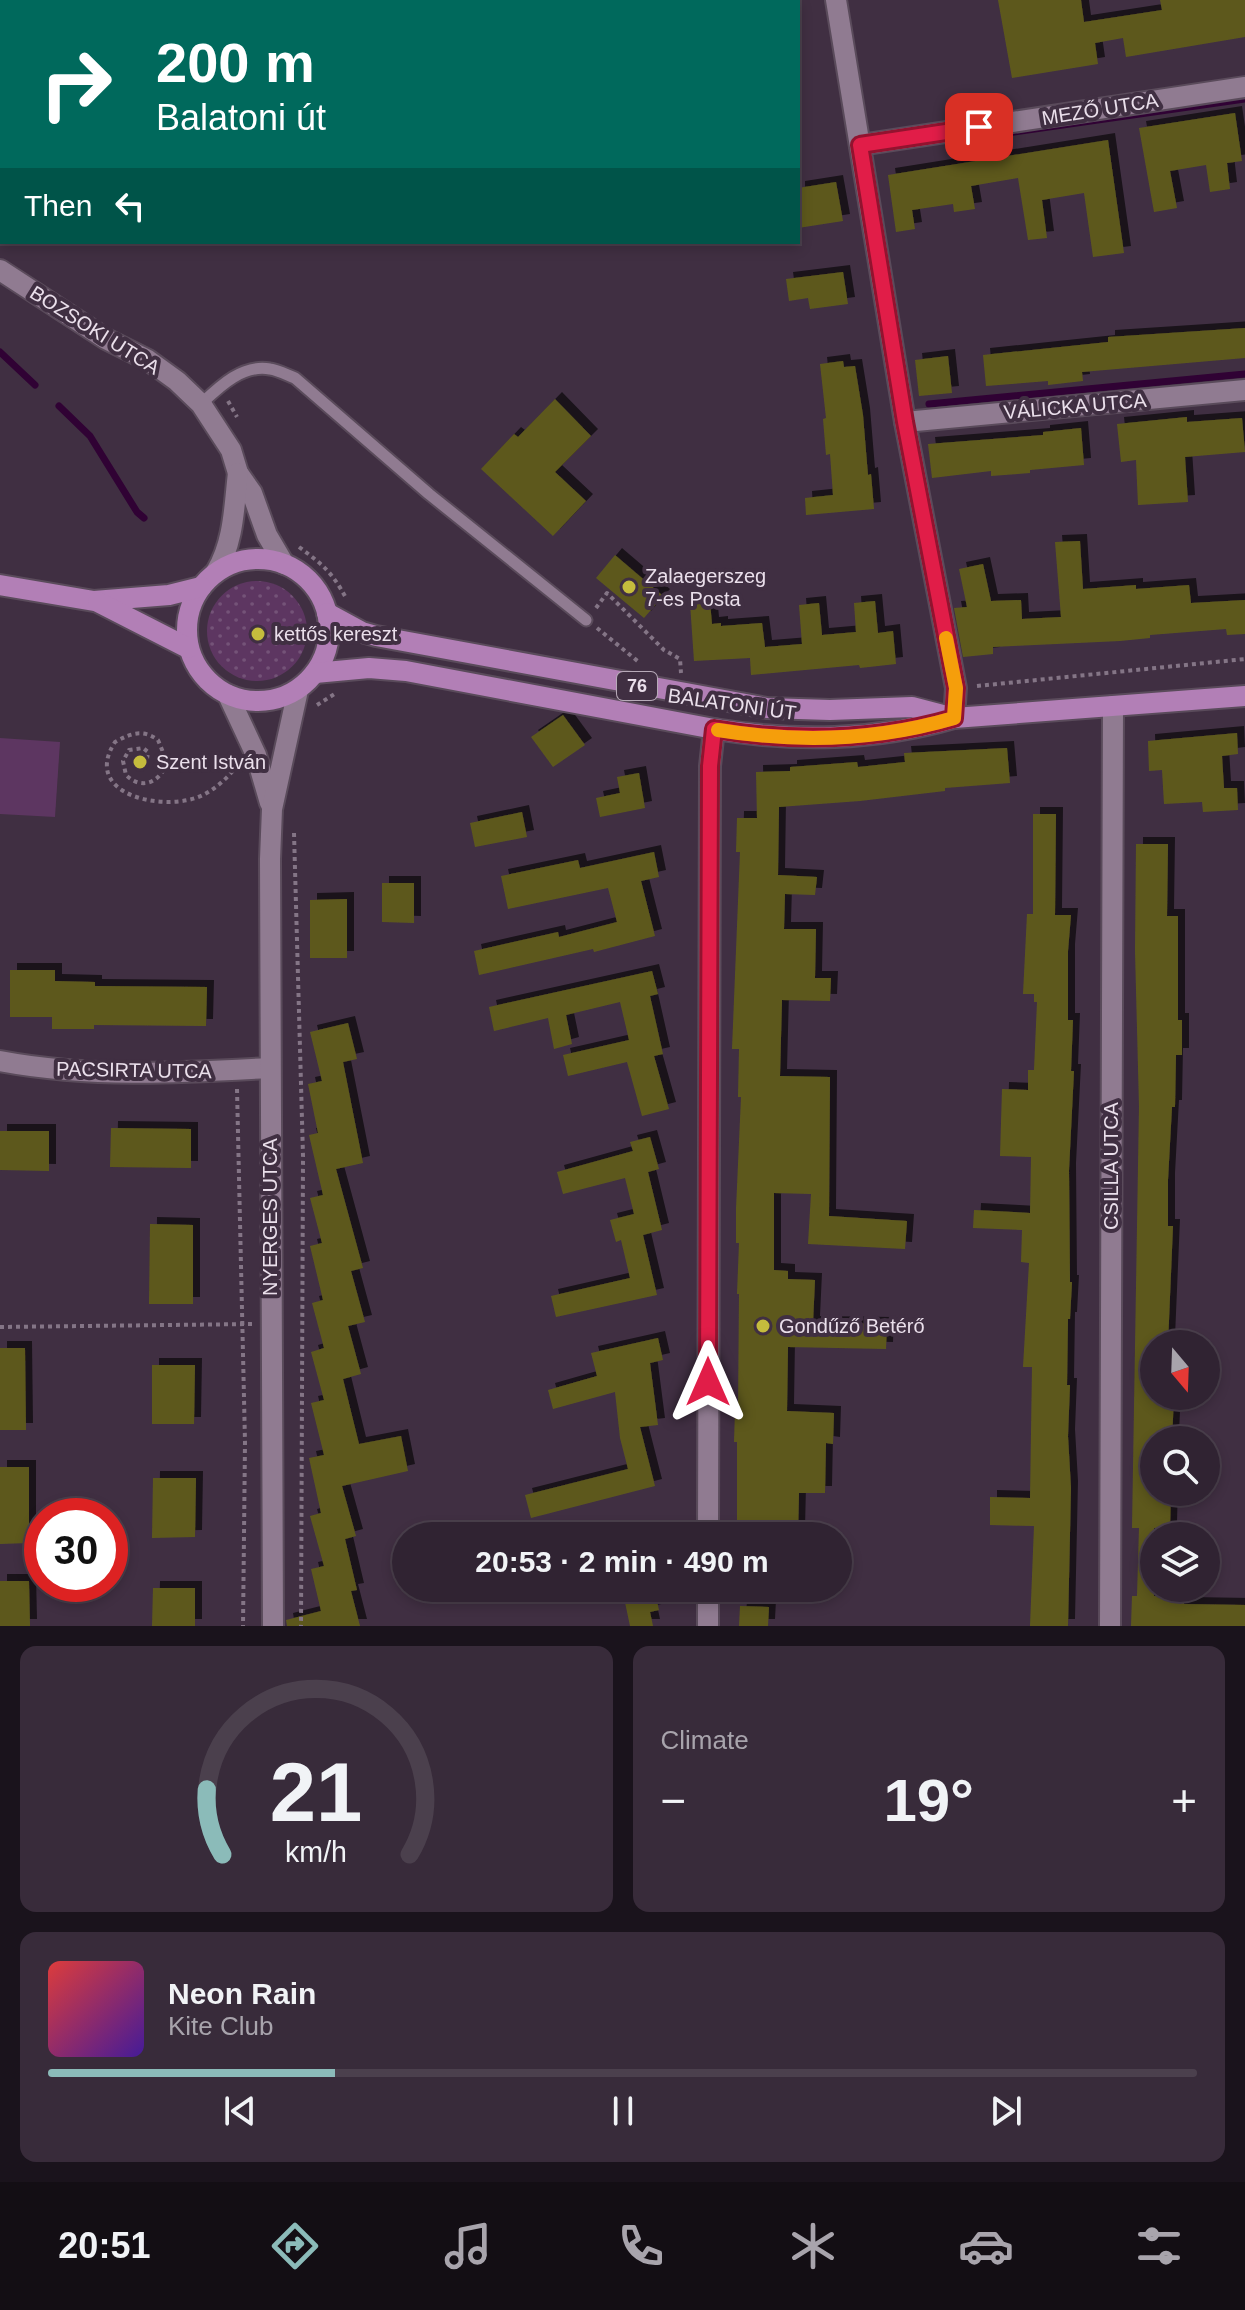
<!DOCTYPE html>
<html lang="en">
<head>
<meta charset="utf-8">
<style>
	:root { --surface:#302332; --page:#382b3a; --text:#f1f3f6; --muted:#a8a4ac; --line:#4b404d; --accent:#8bbbb9 }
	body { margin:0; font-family:Helvetica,sans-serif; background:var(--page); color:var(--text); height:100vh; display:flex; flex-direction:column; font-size:30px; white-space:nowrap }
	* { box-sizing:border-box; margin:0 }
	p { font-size:26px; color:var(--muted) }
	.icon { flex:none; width:44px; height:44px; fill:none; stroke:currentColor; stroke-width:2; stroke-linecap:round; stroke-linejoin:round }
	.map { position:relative; height:1626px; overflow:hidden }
	.panel { display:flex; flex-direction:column; gap:20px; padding:20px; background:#1a131c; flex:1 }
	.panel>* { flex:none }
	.banner { position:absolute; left:0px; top:0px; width:800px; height:244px; box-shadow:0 4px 12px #0003,0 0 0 2px var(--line); background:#00695c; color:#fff; overflow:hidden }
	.needle { width:52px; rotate:161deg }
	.controls { position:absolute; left:1140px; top:1330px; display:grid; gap:16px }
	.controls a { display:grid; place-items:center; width:80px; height:80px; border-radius:50%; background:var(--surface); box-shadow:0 4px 12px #0003,0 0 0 2px var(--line); font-size:40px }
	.speed { position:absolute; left:24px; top:1498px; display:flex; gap:16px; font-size:40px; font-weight:700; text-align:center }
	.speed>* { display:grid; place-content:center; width:104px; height:104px; border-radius:50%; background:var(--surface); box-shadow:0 4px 12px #0003,0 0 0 2px var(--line); line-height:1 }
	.speed .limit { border:12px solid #d22; background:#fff; color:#111 }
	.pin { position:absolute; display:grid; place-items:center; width:68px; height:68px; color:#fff; margin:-34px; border-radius:16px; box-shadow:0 4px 12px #0006 }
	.me { position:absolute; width:88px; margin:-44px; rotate:0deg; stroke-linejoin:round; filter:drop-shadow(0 0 6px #0008) }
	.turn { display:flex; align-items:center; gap:28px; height:168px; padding:0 24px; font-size:36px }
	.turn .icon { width:104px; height:104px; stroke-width:2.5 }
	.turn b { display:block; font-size:56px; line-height:68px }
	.then { display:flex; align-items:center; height:76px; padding:0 24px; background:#0003; gap:16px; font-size:30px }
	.big { font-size:60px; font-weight:800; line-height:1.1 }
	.panel .card { flex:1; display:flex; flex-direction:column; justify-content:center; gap:12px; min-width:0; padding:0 28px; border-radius:16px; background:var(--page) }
	.panel .dial { align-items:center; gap:0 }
	.dial svg { height:208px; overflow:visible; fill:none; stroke:var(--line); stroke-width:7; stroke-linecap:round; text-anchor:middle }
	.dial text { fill:var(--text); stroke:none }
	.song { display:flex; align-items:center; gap:24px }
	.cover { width:96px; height:96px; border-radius:12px; background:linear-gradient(135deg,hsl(0 70% 55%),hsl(260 70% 35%)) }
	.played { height:8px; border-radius:4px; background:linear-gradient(90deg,var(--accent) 25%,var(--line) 25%) }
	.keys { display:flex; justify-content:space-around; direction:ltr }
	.heat { display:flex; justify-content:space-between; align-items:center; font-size:44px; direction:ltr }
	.panel .tiles { flex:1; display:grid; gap:20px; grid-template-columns:1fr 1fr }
	.card:last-child { grid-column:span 2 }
	.trip { position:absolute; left:392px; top:1522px; width:460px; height:80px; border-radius:40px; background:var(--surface); box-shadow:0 4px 12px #0003,0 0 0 2px var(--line); font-weight:800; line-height:80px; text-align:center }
	.dock { display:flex; height:128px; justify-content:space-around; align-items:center; background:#130e14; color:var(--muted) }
	.dock .icon { width:56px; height:56px }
	.dock .selected { color:var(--accent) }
	.dock b { font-size:36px; color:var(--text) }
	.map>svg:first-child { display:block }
	.green { fill:url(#green-dots) }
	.pitch { fill:#5d3661 }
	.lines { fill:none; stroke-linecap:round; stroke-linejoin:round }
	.stream { stroke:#300234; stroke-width:7 }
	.building { fill:#5d591d; filter:url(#shadow) }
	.service-casing { stroke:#5a4b5b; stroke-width:15 }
	.minor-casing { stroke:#5a4b5b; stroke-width:24 }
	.primary-casing { stroke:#5a4b5b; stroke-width:24 }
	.path { stroke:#847586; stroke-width:4; stroke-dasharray:4 4; stroke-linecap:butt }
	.service { stroke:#907b91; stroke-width:11 }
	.minor { stroke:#907b91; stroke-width:20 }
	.primary { stroke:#b27fb6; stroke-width:20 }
	.route-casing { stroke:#92132f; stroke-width:20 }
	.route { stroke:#e11d48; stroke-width:14 }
	.slow { stroke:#f59e0b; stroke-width:14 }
	.poi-dot { fill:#c5bc3d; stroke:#402f42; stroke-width:3 }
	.labels { text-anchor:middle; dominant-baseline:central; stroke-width:8; stroke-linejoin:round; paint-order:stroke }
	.shield { fill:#402f42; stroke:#b7aab8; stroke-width:2 }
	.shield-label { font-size:18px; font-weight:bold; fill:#eadfeb }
	.street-label { font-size:20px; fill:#eadfeb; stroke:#402f42 }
	.poi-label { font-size:20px; fill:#eadfeb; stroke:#402f42; text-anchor:start }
</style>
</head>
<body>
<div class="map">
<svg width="1245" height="1626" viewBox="0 0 1245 1626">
	<defs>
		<pattern id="green-dots" width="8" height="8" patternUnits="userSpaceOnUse" patternTransform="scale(2)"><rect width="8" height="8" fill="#5d3661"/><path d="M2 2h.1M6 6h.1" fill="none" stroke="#745378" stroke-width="1.8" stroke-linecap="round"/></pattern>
		<filter id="shadow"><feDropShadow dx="7" dy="-7" stdDeviation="0" flood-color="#0009"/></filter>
	</defs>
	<rect width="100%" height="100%" fill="#402f42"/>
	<circle class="green" cx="257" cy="631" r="50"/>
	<polygon class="pitch" points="0,738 60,742 55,817 0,814"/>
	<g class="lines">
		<g class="stream">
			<polyline points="958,140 1245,99"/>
			<polyline points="0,352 35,385"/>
			<polyline points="929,404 1245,374"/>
			<polyline points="59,406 90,436 137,512 144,518"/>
		</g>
	</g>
	<g class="building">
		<polygon points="998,0 1081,0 1084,22 1162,10 1160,0 1245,0 1245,37 1126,57 1123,38 1095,43 1098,64 1012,78"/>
		<polygon points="1235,113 1242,161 1227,163 1230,189 1210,192 1206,165 1170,171 1177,208 1154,212 1139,128"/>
		<polygon points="1108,140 1124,253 1093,257 1084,193 1042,200 1047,238 1028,240 1018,178 971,186 975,209 954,212 953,204 912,210 915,229 896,232 888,175"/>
		<polygon points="836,182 843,221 798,228 798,188"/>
		<polygon points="843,272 848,304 810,309 808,298 789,301 786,279"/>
		<polygon points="1245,328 1245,358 1082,372 1083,381 1048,385 1048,381 986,386 983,355 1108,342 1108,337"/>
		<polygon points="948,356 952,393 919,396 915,360"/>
		<polygon points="843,361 844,367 855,366 863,415 868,475 871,474 874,509 806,515 805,498 833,495 830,454 826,455 823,419 826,418 820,364"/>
		<polygon points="555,399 591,436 555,472 586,501 553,536 481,469 514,434 518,437"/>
		<polygon points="1187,417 1187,422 1242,418 1245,452 1185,457 1188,502 1138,505 1136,460 1121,462 1117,424"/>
		<polygon points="1081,428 1084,465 1030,470 1030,473 991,476 991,471 932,478 928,444 1043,435 1043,432"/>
		<polygon points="1080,541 1083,589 1136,585 1136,589 1189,585 1191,603 1245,600 1245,634 1227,635 1226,629 1150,635 1150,638 1120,641 993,647 993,654 963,657 954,608 967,607 959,569 983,564 991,601 1021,600 1022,619 1061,617 1055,542"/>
		<polygon points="615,555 663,596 644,618 596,578"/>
		<polygon points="875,601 878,633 893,631 896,664 860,668 859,665 751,675 750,658 694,661 690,603 710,602 712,624 721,623 721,626 762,623 765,647 802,644 799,605 819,603 822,635 856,632 854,603"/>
		<polygon points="563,715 585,745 553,767 531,737"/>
		<polygon points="1237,733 1238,754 1222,756 1224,788 1237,788 1238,810 1203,812 1202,802 1164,804 1162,770 1149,771 1148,741"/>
		<polygon points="1007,748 1010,783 945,788 945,791 860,801 779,807 778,875 817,877 815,895 785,894 784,929 816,929 815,978 831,978 830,1001 782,1000 780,1076 830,1077 829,1216 907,1221 905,1249 808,1244 811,1194 774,1193 774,1270 788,1271 788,1279 815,1280 813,1323 887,1324 886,1349 788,1347 787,1411 834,1413 833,1444 826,1443 825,1493 799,1493 798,1536 737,1536 737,1442 734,1442 735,1410 738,1410 739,1294 737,1294 739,1243 736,1243 736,1209 741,1097 738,1097 739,1049 732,1049 740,852 736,852 737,818 757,818 756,772 790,771 790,767 857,762 858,767 905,762 904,753"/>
		<polygon points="639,773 645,808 600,817 596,798 620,793 617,777"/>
		<polygon points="522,812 527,837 475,847 470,823"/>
		<polygon points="1033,814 1056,814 1055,915 1071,915 1068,951 1068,1020 1073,1020 1071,1071 1074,1071 1069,1170 1070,1282 1072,1282 1070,1319 1068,1319 1067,1385 1070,1385 1068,1436 1071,1488 1068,1626 1030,1626 1034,1526 990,1525 990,1497 1030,1498 1032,1367 1023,1367 1029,1263 1021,1262 1022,1230 973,1228 974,1210 1030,1213 1031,1157 1000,1156 1002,1089 1028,1090 1028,1070 1034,1070 1037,1002 1034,1002 1034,994 1023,994 1027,914 1033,914"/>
		<polygon points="1136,844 1168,844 1167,916 1178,916 1178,1020 1182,1020 1182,1055 1176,1055 1175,1107 1172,1107 1168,1180 1168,1226 1173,1226 1168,1344 1154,1344 1154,1396 1174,1396 1172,1440 1154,1440 1154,1492 1171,1492 1170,1529 1154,1528 1154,1596 1184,1596 1184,1604 1245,1605 1245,1626 1131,1626 1132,1596 1137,1596 1139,1528 1144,1528 1132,1528 1139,1106 1135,951"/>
		<polygon points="654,852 659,877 641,881 655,936 594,952 593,949 479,975 474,951 558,932 559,937 617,922 608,888 508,909 501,876 578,860 580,868"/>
		<polygon points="382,883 414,883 414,923 382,922"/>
		<polygon points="347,899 347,958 310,958 310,900"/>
		<polygon points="10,970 55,970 55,981 95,982 95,986 207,987 206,1026 94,1025 94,1029 52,1029 52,1017 10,1017"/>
		<polygon points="652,971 658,994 650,996 663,1054 654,1056 669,1109 642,1116 627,1062 568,1076 563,1055 629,1040 620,1002 566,1015 572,1044 554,1049 548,1018 494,1031 489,1007"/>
		<polygon points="348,1023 357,1059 343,1062 363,1163 336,1169 363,1268 351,1271 365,1322 348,1326 361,1374 343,1379 359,1444 401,1436 408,1471 342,1486 356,1536 345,1539 357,1590 351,1591 360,1626 287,1626 286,1620 321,1611 311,1569 324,1566 310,1516 321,1513 309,1458 324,1455 311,1403 324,1400 311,1352 324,1348 312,1303 323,1300 310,1246 322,1243 310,1198 323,1195 309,1135 318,1133 308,1084 322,1081 310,1032"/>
		<polygon points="111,1128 191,1129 191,1168 110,1167"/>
		<polygon points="0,1131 49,1131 49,1171 0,1170"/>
		<polygon points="650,1137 659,1169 648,1172 662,1230 643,1235 657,1295 556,1317 551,1296 630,1278 621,1240 616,1242 610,1220 634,1214 625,1178 563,1194 557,1172 633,1151 630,1142"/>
		<polygon points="150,1224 193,1225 193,1304 149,1304"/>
		<polygon points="658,1338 663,1360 650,1363 658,1425 640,1427 655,1486 531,1518 525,1495 628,1469 620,1438 615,1392 553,1409 548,1390 597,1376 591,1353"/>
		<polygon points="0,1348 25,1348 26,1430 0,1430"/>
		<polygon points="152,1365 195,1365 194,1424 152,1424"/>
		<polygon points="0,1467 29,1467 29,1543 0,1544"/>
		<polygon points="153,1478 196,1478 195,1537 152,1538"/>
		<polygon points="0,1581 29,1581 30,1626 0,1626"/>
		<polygon points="153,1588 195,1588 195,1626 152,1626"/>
		<polygon points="622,1588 654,1588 659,1610 650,1612 653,1626 630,1626"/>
		<polygon points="740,1606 769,1607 768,1626 739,1626"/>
	</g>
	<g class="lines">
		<defs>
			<path id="service" d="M201,404C219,387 242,364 270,369C278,370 287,375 295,378L429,494L586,620"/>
			<g id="minor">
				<polyline points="836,0 905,422 956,688 954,718"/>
				<polyline points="860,145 1245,87"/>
				<polyline points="0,270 106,339 148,360 177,381 201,404 231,450 238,473 252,493 267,535 284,564"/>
				<polyline points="905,422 1245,390"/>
				<path d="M216,572C234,542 234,507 238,473"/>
				<polyline points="228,695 256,755 270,803"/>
				<path d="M0,1061C90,1078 179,1073 269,1068"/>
				<polyline points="708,1536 710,766 714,729"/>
				<polyline points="273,1626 270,859 272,809 298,690"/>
				<polyline points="708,1626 708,1588"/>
				<polyline points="1110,1626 1113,706"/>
			</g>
			<g id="primary">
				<circle cx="258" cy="630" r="71"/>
				<polyline points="0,585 94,601 169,595 201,587"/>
				<polyline points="98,602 188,648"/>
				<polyline points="327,613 362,632 376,636 767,708 830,710 912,707 954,718"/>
				<path d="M315,673L369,668L406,671L714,729C796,742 874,741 954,718L1245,696"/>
			</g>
		</defs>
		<use href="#service" class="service-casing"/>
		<use href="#minor" class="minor-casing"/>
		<use href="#primary" class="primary-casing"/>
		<g class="path">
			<polyline points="228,401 237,417"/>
			<path d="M299,547C322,564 332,572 346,598"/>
			<polyline points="596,608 607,593 664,650 680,659 681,673"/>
			<polyline points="597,628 640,663"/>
			<polyline points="977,686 1245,659"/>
			<polyline points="317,705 336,693"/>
			<path d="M147,759L148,752L143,748L129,750L123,761L126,775C142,791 161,782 167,762L158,740C143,729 131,733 115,742C80,796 167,813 203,795C217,788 227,778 237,766"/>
			<polyline points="294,833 303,1156 301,1626"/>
			<polyline points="237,1089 245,1442 243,1626"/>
			<polyline points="0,1327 253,1324"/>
		</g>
		<use href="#service" class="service"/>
		<use href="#minor" class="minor"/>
		<use href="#primary" class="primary"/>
	</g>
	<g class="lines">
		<defs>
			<path id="route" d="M708,1382L710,766L714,729C796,743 874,741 954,718L956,688L905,422L860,145L979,127"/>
		</defs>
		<use href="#route" class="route-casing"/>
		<use href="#route" class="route"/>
		<path class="slow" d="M718,730C798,743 876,741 954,718L956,688L946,638"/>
	</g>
	<g class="poi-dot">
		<circle cx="629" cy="587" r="8"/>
		<circle cx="258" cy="634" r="8"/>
		<circle cx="140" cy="762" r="8"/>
		<circle cx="763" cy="1326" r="8"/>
	</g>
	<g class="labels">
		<rect class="shield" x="617" y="672" width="40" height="28" rx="6"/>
		<g class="shield-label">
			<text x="637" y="686">76</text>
		</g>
		<g class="street-label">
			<text transform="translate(1100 109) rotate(-9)">MEZŐ UTCA</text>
			<text transform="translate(95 330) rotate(32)">BOZSOKI UTCA</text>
			<text transform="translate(1075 406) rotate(-5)">VÁLICKA UTCA</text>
			<text transform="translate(732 704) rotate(8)">BALATONI ÚT</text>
			<text transform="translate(134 1070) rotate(1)">PACSIRTA UTCA</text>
			<text transform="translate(1111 1166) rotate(-90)">CSILLA UTCA</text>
			<text transform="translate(270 1217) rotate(-90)">NYERGES UTCA</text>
		</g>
		<g class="poi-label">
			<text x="645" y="576">Zalaegerszeg<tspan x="645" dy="23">7-es Posta</tspan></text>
			<text x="274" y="634">kettős kereszt</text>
			<text x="156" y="762">Szent István</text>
			<text x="779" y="1326">Gondűző Betérő</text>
		</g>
	</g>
</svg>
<div class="controls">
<a><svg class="needle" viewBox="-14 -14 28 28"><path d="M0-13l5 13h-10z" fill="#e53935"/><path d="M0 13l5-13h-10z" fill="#a8a4ac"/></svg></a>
<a><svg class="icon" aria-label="search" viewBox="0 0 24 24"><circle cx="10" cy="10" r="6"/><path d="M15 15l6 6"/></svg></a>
<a><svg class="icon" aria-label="layers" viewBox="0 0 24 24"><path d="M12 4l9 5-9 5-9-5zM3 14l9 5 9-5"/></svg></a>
</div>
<div class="speed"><div class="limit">30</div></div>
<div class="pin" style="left:979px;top:127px;background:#d93025"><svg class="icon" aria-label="arrive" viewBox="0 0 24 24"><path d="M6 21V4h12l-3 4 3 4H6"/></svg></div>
<svg class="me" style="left:708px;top:1382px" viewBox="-20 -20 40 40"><path d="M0-17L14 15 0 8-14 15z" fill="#e11d48" stroke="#fff" stroke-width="4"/></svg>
<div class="trip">20:53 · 2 min · 490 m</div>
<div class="banner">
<div class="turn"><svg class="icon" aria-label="right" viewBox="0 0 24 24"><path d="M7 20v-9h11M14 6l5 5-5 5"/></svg><div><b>200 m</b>Balatoni út</div></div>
<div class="then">Then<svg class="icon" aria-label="left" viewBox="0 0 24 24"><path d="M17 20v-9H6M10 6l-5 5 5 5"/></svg></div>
</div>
</div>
<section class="panel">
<div class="tiles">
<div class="card dial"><svg viewBox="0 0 100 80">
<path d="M14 69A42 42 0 1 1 86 69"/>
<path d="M14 69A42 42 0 0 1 8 44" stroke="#8bbbb9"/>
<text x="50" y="56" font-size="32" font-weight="700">21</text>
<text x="50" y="72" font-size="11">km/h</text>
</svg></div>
<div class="card"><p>Climate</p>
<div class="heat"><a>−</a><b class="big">19°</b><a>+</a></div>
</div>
<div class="card">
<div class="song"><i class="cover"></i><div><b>Neon Rain</b><p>Kite Club</p></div></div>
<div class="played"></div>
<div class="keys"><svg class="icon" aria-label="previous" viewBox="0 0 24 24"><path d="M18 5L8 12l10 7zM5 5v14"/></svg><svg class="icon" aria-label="pause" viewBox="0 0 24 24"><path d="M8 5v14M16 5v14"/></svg><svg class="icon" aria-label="next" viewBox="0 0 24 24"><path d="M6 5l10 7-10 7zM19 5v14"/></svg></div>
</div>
</div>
</section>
<nav class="dock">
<b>20:51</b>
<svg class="icon selected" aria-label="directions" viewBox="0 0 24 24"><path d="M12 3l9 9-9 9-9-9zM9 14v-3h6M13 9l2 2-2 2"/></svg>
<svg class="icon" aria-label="music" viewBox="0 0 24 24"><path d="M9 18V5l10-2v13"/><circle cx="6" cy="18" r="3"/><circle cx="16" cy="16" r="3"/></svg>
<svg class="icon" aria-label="phone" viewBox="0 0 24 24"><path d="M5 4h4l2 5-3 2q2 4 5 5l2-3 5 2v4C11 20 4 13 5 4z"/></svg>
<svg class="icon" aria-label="climate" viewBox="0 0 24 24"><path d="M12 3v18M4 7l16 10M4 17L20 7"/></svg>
<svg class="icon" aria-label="car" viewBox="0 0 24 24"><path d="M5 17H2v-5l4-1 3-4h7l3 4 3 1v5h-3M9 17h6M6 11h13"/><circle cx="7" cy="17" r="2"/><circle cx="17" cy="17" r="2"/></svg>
<svg class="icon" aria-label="filters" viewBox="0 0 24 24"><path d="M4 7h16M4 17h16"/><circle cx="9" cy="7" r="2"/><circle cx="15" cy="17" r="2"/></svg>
</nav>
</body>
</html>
